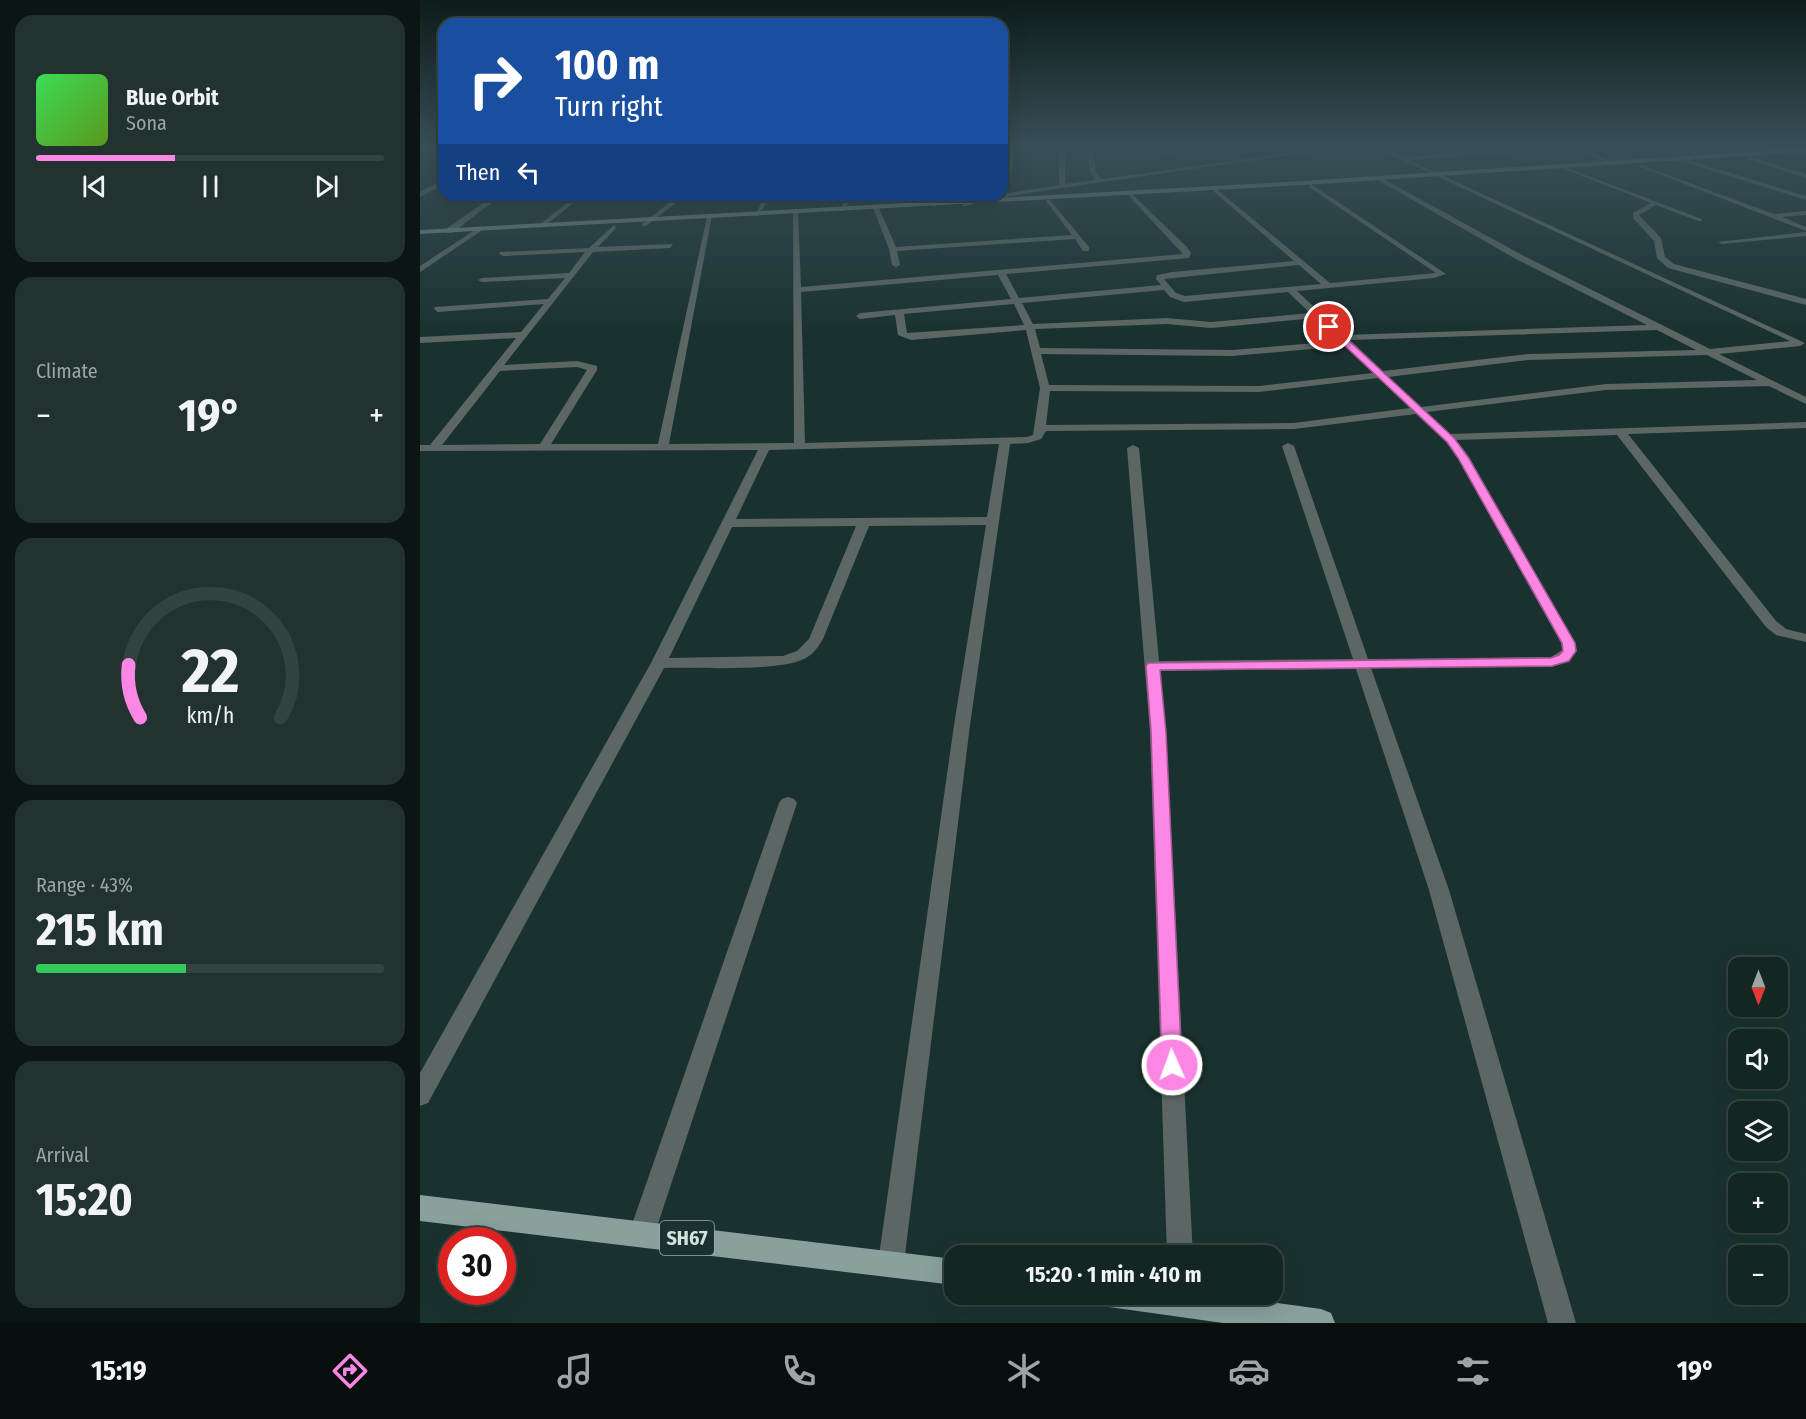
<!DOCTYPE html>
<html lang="en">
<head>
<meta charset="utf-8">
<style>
	:root { --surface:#142623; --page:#213230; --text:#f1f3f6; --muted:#9da5a6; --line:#334341; --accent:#fc86e3 }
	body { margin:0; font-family:"Fira Sans Condensed",sans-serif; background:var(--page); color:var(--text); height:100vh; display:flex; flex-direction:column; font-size:22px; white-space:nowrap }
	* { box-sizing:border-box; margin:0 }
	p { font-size:20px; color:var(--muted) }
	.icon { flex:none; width:33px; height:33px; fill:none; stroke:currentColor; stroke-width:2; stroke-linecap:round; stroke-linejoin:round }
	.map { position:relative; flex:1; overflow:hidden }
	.sheet { display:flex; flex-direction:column; gap:15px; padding:15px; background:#0b1513; width:420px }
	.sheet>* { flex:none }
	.guide { position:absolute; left:18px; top:18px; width:570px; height:183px; border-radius:18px; box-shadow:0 6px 24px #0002,0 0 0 2px var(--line); background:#1a4fa0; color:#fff; overflow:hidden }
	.needle { width:39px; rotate:180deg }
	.tools { position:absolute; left:1308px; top:957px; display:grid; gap:12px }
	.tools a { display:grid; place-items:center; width:60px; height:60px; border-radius:12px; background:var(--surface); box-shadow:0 6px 24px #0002,0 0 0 2px var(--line); font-size:30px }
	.speed { position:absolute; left:18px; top:1227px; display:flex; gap:12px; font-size:30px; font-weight:700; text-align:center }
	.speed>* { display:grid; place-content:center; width:78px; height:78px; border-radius:50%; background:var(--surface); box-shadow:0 6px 24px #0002,0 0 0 2px var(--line); line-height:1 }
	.speed .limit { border:9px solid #d22; background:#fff; color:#111 }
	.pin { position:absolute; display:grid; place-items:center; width:51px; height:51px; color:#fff; margin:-26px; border:3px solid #fff; border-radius:50%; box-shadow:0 2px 6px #0007 }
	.me { position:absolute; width:66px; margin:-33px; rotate:358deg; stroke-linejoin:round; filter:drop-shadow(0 0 4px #0008) }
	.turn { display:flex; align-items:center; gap:21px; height:126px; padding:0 18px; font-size:27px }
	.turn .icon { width:78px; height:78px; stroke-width:2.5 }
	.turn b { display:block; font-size:42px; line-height:51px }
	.then { display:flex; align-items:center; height:57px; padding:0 18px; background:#0003; gap:12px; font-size:22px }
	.big { font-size:45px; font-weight:700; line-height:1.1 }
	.sheet .card { flex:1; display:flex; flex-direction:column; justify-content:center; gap:9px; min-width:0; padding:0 21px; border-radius:18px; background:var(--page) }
	.sheet .dial { align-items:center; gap:0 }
	.dial svg { height:156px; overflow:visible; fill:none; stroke:var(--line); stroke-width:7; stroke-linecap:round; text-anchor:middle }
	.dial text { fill:var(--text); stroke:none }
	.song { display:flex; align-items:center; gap:18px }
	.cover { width:72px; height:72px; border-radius:9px; background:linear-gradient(135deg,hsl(130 70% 55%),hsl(90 70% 35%)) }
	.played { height:6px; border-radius:3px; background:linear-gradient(90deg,var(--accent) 40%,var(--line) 40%) }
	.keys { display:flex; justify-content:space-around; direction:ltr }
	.heat { display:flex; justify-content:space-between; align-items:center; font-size:33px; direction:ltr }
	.charge { height:9px; border-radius:4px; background:linear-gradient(90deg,#34c759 43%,var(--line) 0) }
	.trip { position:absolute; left:524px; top:1245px; width:339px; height:60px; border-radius:18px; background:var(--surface); box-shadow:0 6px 24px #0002,0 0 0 2px var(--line); font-weight:700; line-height:60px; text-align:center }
	.tab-bar { display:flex; height:96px; justify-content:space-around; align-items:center; background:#080f0e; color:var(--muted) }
	.tab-bar .icon { width:42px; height:42px }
	.tab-bar .selected { color:var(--accent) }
	.tab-bar b { font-size:27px; color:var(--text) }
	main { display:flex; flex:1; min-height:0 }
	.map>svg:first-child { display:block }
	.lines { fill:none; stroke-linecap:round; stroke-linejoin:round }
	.minor { fill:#5c6765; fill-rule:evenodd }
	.secondary { fill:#758785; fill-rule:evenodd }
	.primary { fill:#89a09d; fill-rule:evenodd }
	.route { fill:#fc86e3; stroke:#a45794; stroke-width:1.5 }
	.labels { text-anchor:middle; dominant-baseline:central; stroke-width:6; stroke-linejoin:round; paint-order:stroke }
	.shield { fill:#1a322f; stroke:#9cacaa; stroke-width:1.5 }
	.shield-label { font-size:20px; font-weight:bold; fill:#d3e1df }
</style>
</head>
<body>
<main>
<section class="sheet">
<div class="card">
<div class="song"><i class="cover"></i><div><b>Blue Orbit</b><p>Sona</p></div></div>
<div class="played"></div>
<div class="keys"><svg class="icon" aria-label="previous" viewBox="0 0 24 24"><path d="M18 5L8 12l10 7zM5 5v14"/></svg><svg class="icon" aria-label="pause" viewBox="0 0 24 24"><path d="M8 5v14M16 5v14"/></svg><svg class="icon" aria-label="next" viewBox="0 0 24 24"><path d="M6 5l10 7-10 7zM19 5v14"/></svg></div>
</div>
<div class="card"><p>Climate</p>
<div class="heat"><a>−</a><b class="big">19°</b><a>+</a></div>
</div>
<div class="card dial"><svg viewBox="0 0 100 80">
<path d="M14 69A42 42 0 1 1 86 69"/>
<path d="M14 69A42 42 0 0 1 8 42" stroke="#fc86e3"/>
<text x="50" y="56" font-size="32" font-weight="700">22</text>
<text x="50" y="72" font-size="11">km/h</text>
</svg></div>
<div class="card"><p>Range · 43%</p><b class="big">215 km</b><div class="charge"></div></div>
<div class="card"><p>Arrival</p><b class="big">15:20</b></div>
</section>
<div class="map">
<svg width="1386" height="1323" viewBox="0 0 1386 1323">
	<rect width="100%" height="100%" fill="#1a322f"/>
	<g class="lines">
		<g class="minor">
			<polygon points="8,147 0,152 0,148"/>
			<polygon points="589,147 595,147 588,193 639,185 639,147 645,147 645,184 675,180 670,172 667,147 673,147 676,172 681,179 911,147 925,147 642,188 573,199 542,207 542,205 572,195 582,195"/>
			<polygon points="774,147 791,147 743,154 740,152"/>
			<path d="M954,147H961L984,157L1103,147L1107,151L989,160L1385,343L1380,346L1299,354L1386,397V404L1349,386L1186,390L1007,412L1030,434L1386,422V428L1208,434L1356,621L1366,629L1386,634V642L1356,635L1346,627L1197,435L1036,440L1049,457L1155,643L1157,651L1149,661L1132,667L951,668L1029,890L1156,1323H1128L1009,890L936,669L740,671L746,732L773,1256H747L730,732L707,448L713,445L719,448L739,661L933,659L862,446L868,443L874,446L948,659L1131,657L1142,650L1141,643L1038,458L1026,442L996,414L874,429L626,431L621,439L608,443L590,444L550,725L484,1263L480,1272L471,1276L462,1272L458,1263L534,725L566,525L449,526L403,639C398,647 393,655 384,659C357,672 277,667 244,668L8,1103L0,1106V1073L231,663L338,450L0,451V445H10L96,338L0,343V337L101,332L124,304L18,312L14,309L15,307L128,299L145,278L62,282L58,280L62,278L149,273L165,252L83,256L79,254L80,252L169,248L194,225L196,228L178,247L253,244L250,248L173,252L84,365L157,361L177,366V370L131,444H238L287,217L292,216L249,444L374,443L373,211L378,212L381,287L763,254L707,194L709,191L767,247L771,253L769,258L586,274L599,298L741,285L736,279L737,275L752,272L874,261L791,189L793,186L910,283L1016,273L889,187L891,184L1026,274L1014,278L877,291L924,335L1227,325L1096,259L956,179L958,176L1102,255L1290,349L1370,341ZM879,265L901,284L765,296L756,293L744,279ZM578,275L591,299L440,313L436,316L440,319L475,315L478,335L491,340L606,330L620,388L613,435L607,437L385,443L381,292ZM744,290L750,297L764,302L868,292L890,313L791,322L747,318L613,324L602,303ZM594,304L604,325L487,333L484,314ZM895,318L920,341L812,350L620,348L615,329L747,324L791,328ZM1237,330L1276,350L1109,354L963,371L930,340ZM925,346L953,373L839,386L629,385L621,354L812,356ZM1287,355L1337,380L1186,384L1001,407L968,377L1109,360ZM157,367L167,370L120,444L22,445L80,371ZM958,378L990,408L874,423L626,425L630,391L839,392ZM579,444L567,517L316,519L349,450ZM436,526L389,639L377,651L363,656L249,658L312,527Z"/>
			<polygon points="1152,147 1159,147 1194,163 1189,164"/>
			<polygon points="1254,147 1262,147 1289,157 1284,158"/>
			<polygon points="1295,147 1303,147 1322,154 1317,155"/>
			<polygon points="1349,147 1358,147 1369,151 1366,153"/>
			<polygon points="1330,156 1386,174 1386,178 1328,159"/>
			<polygon points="1269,160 1386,196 1386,200 1267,163"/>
			<polygon points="1218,164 1354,214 1386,211 1386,215 1362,217 1386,227 1386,231 1218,166"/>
			<polygon points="1139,165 1282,219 1282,221 1278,221 1236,205 1219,215 1241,238 1245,257 1254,264 1386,299 1386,305 1248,268 1237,258 1234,241 1213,218 1213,213 1231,203 1139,167"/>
			<polygon points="24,179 24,184 0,197 0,192"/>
			<polygon points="75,195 82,195 32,233 26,233 26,229"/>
			<polygon points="157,195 164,195 123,227 119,227 119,225"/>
			<polygon points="259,195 266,195 226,226 222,226 222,224"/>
			<polygon points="346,195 352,195 338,216 334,216"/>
			<polygon points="427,195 433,195 424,211 420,211"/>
			<polygon points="515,195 521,195 517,205 514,207 511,205"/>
			<polygon points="629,199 669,247 669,251 663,251 655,239 477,251 480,265 476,267 472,265 469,249 453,208 456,206 459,208 476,247 652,235 626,201"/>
			<polygon points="58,228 64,229 0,272 0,266"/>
			<polygon points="1386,232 1386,236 1302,244 1298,242"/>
			<polygon points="368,797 374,799 377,803 235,1233 231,1242 222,1246 213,1242 209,1233 359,803 362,799"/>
		</g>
		<polygon class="secondary" points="1386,148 1386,152 883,185 0,234 0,230 883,181"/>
		<g class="primary">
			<polygon points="0,1195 534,1259 534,1285 0,1221"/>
			<polygon points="676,1294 791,1294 901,1309 911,1313 915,1323 803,1323 689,1307 680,1303"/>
		</g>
	</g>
	<linearGradient id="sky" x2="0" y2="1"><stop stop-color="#0e1c1a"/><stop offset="0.44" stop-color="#384f58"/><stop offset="1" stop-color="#384f58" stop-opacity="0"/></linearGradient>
	<rect width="1386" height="332" fill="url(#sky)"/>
	<polygon class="route" points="906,325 912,325 1034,438 1048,457 1155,643 1156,651 1149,661 1132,666 740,670 746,732 762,1065 759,1072 752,1074 745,1072 742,1065 731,732 726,666 728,663 1131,658 1139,655 1143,651 1142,643 1038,458 1027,442 906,328"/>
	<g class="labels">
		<rect class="shield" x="240" y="1221" width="54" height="34" rx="4.5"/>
		<g class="shield-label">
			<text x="267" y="1238">SH67</text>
		</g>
	</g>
</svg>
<div class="tools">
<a><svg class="needle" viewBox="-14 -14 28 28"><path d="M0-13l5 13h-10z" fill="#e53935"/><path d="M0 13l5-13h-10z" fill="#9da5a6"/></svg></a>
<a><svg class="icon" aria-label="sound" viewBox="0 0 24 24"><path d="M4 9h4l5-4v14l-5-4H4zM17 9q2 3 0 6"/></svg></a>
<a><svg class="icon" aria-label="layers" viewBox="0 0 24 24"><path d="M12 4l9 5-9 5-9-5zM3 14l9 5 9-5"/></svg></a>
<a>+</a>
<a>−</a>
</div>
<div class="speed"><div class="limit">30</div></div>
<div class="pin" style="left:909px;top:327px;background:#d93025"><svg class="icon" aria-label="arrive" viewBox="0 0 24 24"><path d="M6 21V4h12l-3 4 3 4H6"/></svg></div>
<svg class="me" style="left:752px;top:1065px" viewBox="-20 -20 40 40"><circle r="17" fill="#fc86e3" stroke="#fff" stroke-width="3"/><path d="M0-11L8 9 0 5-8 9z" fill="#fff"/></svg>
<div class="trip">15:20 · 1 min · 410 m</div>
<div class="guide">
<div class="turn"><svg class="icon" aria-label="right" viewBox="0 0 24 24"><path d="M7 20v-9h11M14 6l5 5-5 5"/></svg><div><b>100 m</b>Turn right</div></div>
<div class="then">Then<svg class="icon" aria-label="left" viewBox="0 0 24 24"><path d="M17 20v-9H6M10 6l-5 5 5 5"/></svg></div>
</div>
</div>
</main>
<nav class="tab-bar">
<b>15:19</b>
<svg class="icon selected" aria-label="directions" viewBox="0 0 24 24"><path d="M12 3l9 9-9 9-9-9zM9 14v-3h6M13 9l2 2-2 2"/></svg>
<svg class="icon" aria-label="music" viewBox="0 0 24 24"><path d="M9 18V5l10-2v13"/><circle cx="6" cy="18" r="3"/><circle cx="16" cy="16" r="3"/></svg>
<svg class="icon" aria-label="phone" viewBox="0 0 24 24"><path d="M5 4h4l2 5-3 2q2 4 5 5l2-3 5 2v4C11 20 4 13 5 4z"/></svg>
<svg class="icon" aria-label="climate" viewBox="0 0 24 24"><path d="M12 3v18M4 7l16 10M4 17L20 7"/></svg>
<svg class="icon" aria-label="car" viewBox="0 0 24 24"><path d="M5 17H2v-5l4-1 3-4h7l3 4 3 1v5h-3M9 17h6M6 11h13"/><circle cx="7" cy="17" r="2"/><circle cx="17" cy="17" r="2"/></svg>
<svg class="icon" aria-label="filters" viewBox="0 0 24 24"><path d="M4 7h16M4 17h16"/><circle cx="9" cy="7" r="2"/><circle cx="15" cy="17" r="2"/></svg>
<b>19°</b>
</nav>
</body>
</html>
